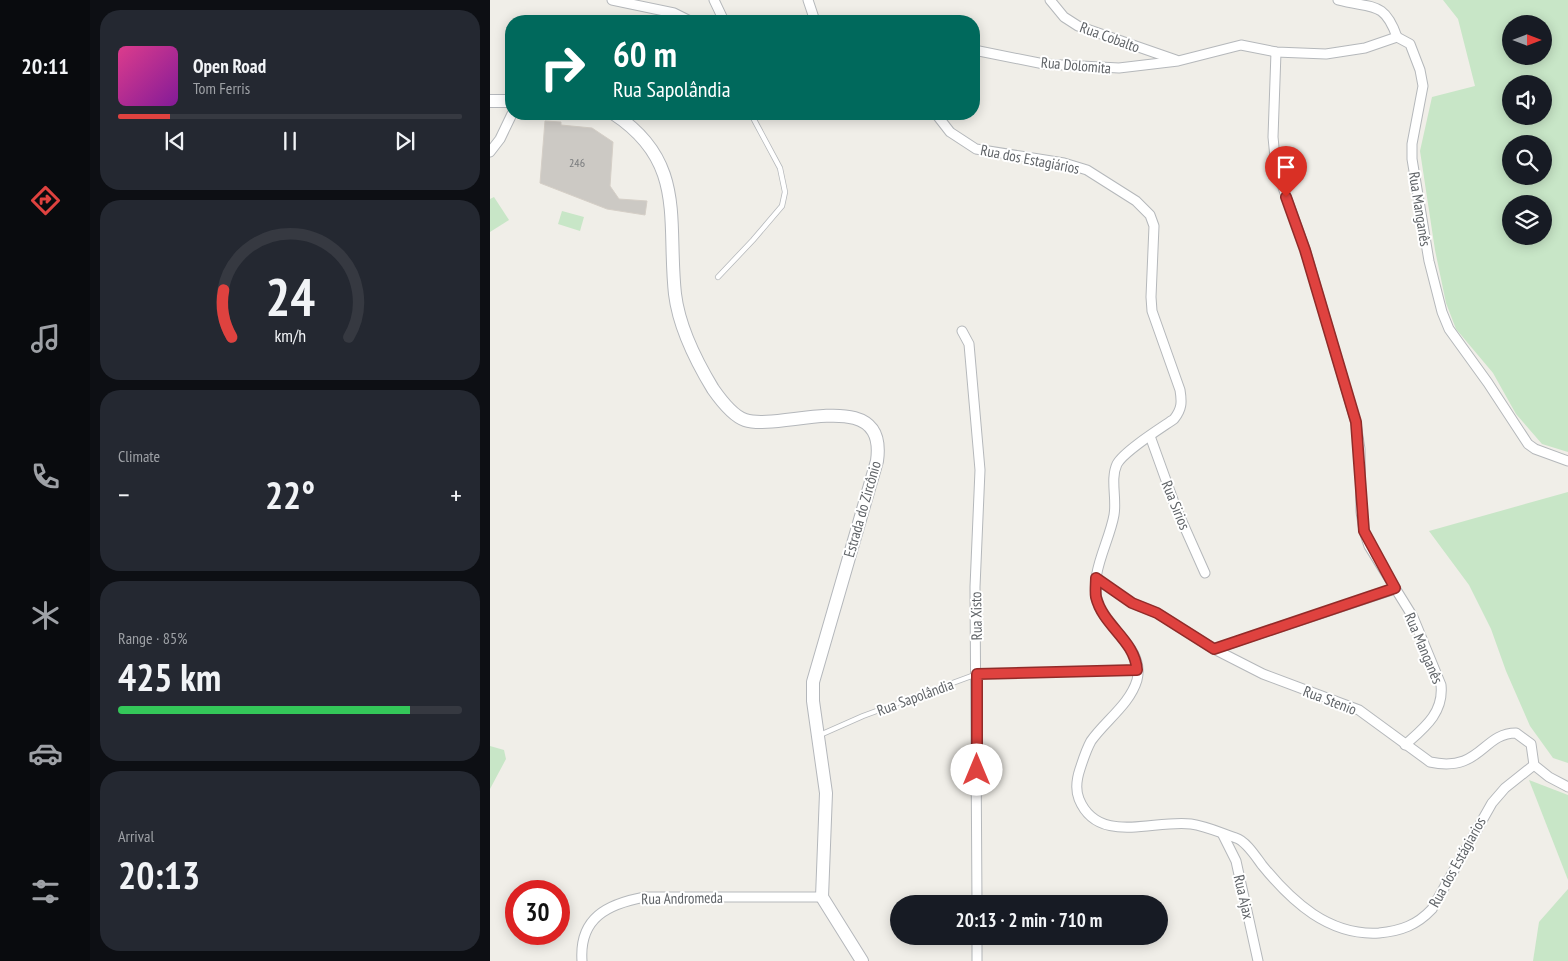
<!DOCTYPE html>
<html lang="en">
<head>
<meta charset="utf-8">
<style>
	:root { --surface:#171b24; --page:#242831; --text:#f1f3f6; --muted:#9ea1a6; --line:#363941; --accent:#df423f }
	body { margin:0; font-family:"PT Sans Narrow",sans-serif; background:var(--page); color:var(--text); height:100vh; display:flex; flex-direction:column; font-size:19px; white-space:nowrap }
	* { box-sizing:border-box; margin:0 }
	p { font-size:16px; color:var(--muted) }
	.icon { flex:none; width:28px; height:28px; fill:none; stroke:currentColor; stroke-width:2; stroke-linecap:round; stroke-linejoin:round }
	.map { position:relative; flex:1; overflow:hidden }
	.drawer { display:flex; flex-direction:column; gap:10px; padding:10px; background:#0d0f14; width:400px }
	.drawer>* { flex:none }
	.guide { position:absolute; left:15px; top:15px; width:475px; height:105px; border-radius:20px; box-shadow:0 2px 12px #0003; background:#00695c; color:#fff; overflow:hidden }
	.needle { width:32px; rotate:90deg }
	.controls { position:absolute; left:1012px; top:15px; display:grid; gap:10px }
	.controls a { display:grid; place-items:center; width:50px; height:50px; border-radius:50%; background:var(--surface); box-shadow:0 2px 12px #0003; font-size:25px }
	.speed { position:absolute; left:15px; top:880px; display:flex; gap:10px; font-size:25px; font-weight:700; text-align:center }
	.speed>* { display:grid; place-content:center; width:65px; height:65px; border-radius:50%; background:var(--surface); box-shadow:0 2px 12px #0003; line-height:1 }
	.speed .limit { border:8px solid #d22; background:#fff; color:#111 }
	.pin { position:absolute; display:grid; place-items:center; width:42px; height:42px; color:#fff; margin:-51px -21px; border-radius:50% 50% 50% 0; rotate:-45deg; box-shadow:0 0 5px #0007 }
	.pin .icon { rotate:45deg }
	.me { position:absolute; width:55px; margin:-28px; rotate:0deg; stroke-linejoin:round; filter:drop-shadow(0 0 4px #0008) }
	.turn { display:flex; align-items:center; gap:18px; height:105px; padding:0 25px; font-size:22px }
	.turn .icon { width:65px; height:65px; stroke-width:2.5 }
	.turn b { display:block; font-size:35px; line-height:42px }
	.big { font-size:38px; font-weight:600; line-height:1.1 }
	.drawer .card { flex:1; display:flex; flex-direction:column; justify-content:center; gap:8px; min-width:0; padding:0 18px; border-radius:20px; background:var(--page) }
	.drawer .dial { align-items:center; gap:0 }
	.dial svg { height:130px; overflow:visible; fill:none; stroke:var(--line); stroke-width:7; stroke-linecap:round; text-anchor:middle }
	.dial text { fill:var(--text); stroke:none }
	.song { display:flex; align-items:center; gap:15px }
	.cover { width:60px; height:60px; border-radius:8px; background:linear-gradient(135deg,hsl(330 70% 55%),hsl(290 70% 35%)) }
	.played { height:5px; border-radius:2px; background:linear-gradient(90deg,var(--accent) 15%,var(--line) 15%) }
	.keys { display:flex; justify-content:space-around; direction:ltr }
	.heat { display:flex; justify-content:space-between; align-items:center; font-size:28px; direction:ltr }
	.charge { height:8px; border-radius:4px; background:linear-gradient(90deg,#34c759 85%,var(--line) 0) }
	.trip { position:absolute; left:400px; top:895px; width:278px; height:50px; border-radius:25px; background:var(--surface); box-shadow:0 2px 12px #0003; font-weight:600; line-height:50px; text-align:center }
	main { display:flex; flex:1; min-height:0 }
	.menu { display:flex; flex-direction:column; width:90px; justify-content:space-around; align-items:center; background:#090b0e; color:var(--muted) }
	.menu .icon { width:35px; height:35px }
	.menu .current { color:var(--accent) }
	.menu b { font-size:22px; color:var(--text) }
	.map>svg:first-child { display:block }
	.green { fill:#c8e6c7; fill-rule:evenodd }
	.building { fill:#ccc9c4; stroke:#d5cfc7 }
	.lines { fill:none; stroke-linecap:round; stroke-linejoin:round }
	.lane-casing { stroke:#b5b8bb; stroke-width:6 }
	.street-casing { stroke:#b5b8bb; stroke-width:11 }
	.secondary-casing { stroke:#b4b7bb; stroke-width:14 }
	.lane { stroke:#fff; stroke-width:4.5 }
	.street { stroke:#fff; stroke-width:9 }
	.secondary { stroke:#fff; stroke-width:12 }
	.route-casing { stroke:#912b29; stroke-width:12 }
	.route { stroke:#df423f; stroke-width:9 }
	.labels { text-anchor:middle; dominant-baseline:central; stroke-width:4; stroke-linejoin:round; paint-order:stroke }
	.number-label { font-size:12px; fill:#7a7c7e }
	.street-label { font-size:15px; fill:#5f6367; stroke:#fff }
</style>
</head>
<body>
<main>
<nav class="menu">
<b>20:11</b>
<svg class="icon current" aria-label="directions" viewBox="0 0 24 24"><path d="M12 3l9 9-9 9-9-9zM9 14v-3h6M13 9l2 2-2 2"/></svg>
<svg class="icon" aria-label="music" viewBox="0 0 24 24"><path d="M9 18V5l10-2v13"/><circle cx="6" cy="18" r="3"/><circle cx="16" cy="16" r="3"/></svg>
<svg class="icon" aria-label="phone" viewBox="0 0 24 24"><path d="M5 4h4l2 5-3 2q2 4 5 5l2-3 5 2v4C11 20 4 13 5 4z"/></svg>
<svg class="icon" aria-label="climate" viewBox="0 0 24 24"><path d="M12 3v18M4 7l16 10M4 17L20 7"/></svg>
<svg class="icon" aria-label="car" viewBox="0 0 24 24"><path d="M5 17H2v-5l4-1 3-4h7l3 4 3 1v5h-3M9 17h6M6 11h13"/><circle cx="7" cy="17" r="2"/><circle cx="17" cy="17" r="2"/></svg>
<svg class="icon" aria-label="filters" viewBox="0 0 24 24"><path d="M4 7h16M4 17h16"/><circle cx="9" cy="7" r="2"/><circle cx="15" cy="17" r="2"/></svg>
</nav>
<section class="drawer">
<div class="card">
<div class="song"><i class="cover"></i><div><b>Open Road</b><p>Tom Ferris</p></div></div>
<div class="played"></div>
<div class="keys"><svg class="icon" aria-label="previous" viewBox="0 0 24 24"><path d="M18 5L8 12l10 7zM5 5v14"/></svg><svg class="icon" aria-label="pause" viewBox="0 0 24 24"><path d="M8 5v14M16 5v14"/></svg><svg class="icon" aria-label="next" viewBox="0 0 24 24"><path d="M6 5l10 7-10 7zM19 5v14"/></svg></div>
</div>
<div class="card dial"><svg viewBox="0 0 100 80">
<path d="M14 69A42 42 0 1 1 86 69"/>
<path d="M14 69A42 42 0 0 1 9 40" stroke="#df423f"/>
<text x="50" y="56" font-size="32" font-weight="700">24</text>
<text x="50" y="72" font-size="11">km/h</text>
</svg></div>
<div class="card"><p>Climate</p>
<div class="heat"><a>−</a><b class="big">22°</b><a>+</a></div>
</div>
<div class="card"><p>Range · 85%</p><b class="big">425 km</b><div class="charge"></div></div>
<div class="card"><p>Arrival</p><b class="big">20:13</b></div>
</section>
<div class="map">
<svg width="1078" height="961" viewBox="0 0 1078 961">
	<rect width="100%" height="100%" fill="#f0eee8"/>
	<g class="green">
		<path d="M953,0H1078V452L1052,444L1026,414L1003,373L966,329L956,303L945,250L930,151L942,97L985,86L968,19ZM1021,24H1054V56H1021ZM1021,84H1054V116H1021ZM1021,144H1054V176H1021ZM1021,204H1054V236H1021Z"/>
		<polygon points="4,197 19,220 0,232 0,199"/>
		<polygon points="72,211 94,217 90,231 68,224"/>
		<polygon points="1078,492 1078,763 1063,758 1040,726 1016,671 1001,629 979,585 939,531"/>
		<polygon points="0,746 14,750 16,759 0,789"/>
		<polygon points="1039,780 1078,795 1078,880"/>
		<polygon points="1078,889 1078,961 1043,961 1049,922"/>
	</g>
	<polygon class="building" points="55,121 71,122 71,125 102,128 123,142 120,186 129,199 157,201 155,215 117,209 50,183"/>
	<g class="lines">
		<defs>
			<g id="lane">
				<polyline points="228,277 263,240 292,206 295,192 290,168 261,114"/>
				<polyline points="330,735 373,716 487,674 647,670"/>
			</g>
			<g id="street">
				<polyline points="122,0 184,13 200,21"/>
				<polyline points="224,0 234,21"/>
				<polyline points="318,0 325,21"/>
				<polyline points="560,0 574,17 588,26 686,60"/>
				<path d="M848,0C882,9 894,0 907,37"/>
				<polyline points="484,50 554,64 629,68 688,61 751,45 786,52 836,54 875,48 907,37 920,44 930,70 933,86 922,144 922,159 939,261 952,312 959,329 998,383 1038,444 1045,449 1078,461"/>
				<path d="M786,52L783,137L786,168L815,249L866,423L870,449L871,512L874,531L879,546L923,617L951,685C954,713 934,728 915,745"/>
				<path d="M446,114L460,132L486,149L574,163L597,170L646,201L660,215L664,226L661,297L662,311L690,390C692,402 692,409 684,419C671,428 634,451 627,464C620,479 627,499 624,515C619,544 597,576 609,606C619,631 655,649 647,680C640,704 615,721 601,741C596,750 593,760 590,769C587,778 585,789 589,799C608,846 664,819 701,824C716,826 731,833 746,838C756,841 766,857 772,865C802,902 839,936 889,933C911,931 927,925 942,909L1002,803L1015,788L1044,765"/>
				<polyline points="0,152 10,139 22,114"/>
				<polyline points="472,331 479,344 490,470 485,587 487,904"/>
				<polyline points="660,436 686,508 715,573"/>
				<path d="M606,578L642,603L667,613L724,649L773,674L869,710L940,762C991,773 992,733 1026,733L1041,744L1044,765L1059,777L1078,787"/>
				<polyline points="724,649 905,589"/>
				<polyline points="733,835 746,861 768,961"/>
				<path d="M92,961C89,918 117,904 155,897H332"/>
				<polyline points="487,961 487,936"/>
			</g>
			<g id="secondary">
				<polyline points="0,101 21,101"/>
				<path d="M124,114C197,162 177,221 185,294C189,327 206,361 223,389C230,399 243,416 255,420C291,432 398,383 387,461L323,682V701L336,793L332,897L372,961"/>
			</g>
		</defs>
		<use href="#lane" class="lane-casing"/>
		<use href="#street" class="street-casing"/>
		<use href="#secondary" class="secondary-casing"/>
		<use href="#lane" class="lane"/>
		<use href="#street" class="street"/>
		<use href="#secondary" class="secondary"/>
	</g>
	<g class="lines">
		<defs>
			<path id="route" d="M487,770V674L647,670C645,640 613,626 606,597C605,591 606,584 606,578L642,603L667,613L724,649L905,588L874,531L866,422L815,250L796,197"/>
		</defs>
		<use href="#route" class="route-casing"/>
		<use href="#route" class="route"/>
	</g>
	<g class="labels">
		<g class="number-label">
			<text x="87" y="162">246</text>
		</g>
		<g class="street-label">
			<text transform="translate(620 37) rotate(20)">Rua Cobalto</text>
			<text transform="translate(586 65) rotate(5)">Rua Dolomita</text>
			<text transform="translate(540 159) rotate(11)">Rua dos Estagiários</text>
			<text transform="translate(930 209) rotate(81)">Rua Manganês</text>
			<text transform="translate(686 505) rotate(68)">Rua Sirios</text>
			<text transform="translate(372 509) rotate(-74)">Estrada do Zircônio</text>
			<text transform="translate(486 616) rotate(-91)">Rua Xisto</text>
			<text transform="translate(934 648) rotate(67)">Rua Manganês</text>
			<text transform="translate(425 697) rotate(-20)">Rua Sapolândia</text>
			<text transform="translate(840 700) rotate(21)">Rua Stenio</text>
			<text transform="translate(967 862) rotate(-61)">Rua dos Estágiarios</text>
			<text transform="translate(754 897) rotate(77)">Rua Ajax</text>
			<text transform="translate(192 898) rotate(-1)">Rua Andromeda</text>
		</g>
	</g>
</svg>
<div class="controls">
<a><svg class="needle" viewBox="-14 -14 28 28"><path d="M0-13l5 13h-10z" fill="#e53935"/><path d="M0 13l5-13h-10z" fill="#9ea1a6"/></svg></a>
<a><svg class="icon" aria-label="sound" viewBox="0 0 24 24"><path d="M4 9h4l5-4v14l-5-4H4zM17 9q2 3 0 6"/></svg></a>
<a><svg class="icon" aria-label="search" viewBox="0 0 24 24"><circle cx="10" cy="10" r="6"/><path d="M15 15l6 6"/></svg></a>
<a><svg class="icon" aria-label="layers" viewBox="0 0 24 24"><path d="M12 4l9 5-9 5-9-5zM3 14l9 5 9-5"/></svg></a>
</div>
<div class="speed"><div class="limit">30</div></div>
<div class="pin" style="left:796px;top:197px;background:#d93025"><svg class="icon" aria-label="arrive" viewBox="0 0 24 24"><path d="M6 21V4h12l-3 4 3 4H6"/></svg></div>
<svg class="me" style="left:487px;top:770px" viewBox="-20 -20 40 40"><circle r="19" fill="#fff"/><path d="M0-13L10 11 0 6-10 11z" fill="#df423f"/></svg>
<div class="trip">20:13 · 2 min · 710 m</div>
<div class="guide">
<div class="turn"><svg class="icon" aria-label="right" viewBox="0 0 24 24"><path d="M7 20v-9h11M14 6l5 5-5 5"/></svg><div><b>60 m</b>Rua Sapolândia</div></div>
</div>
</div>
</main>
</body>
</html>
